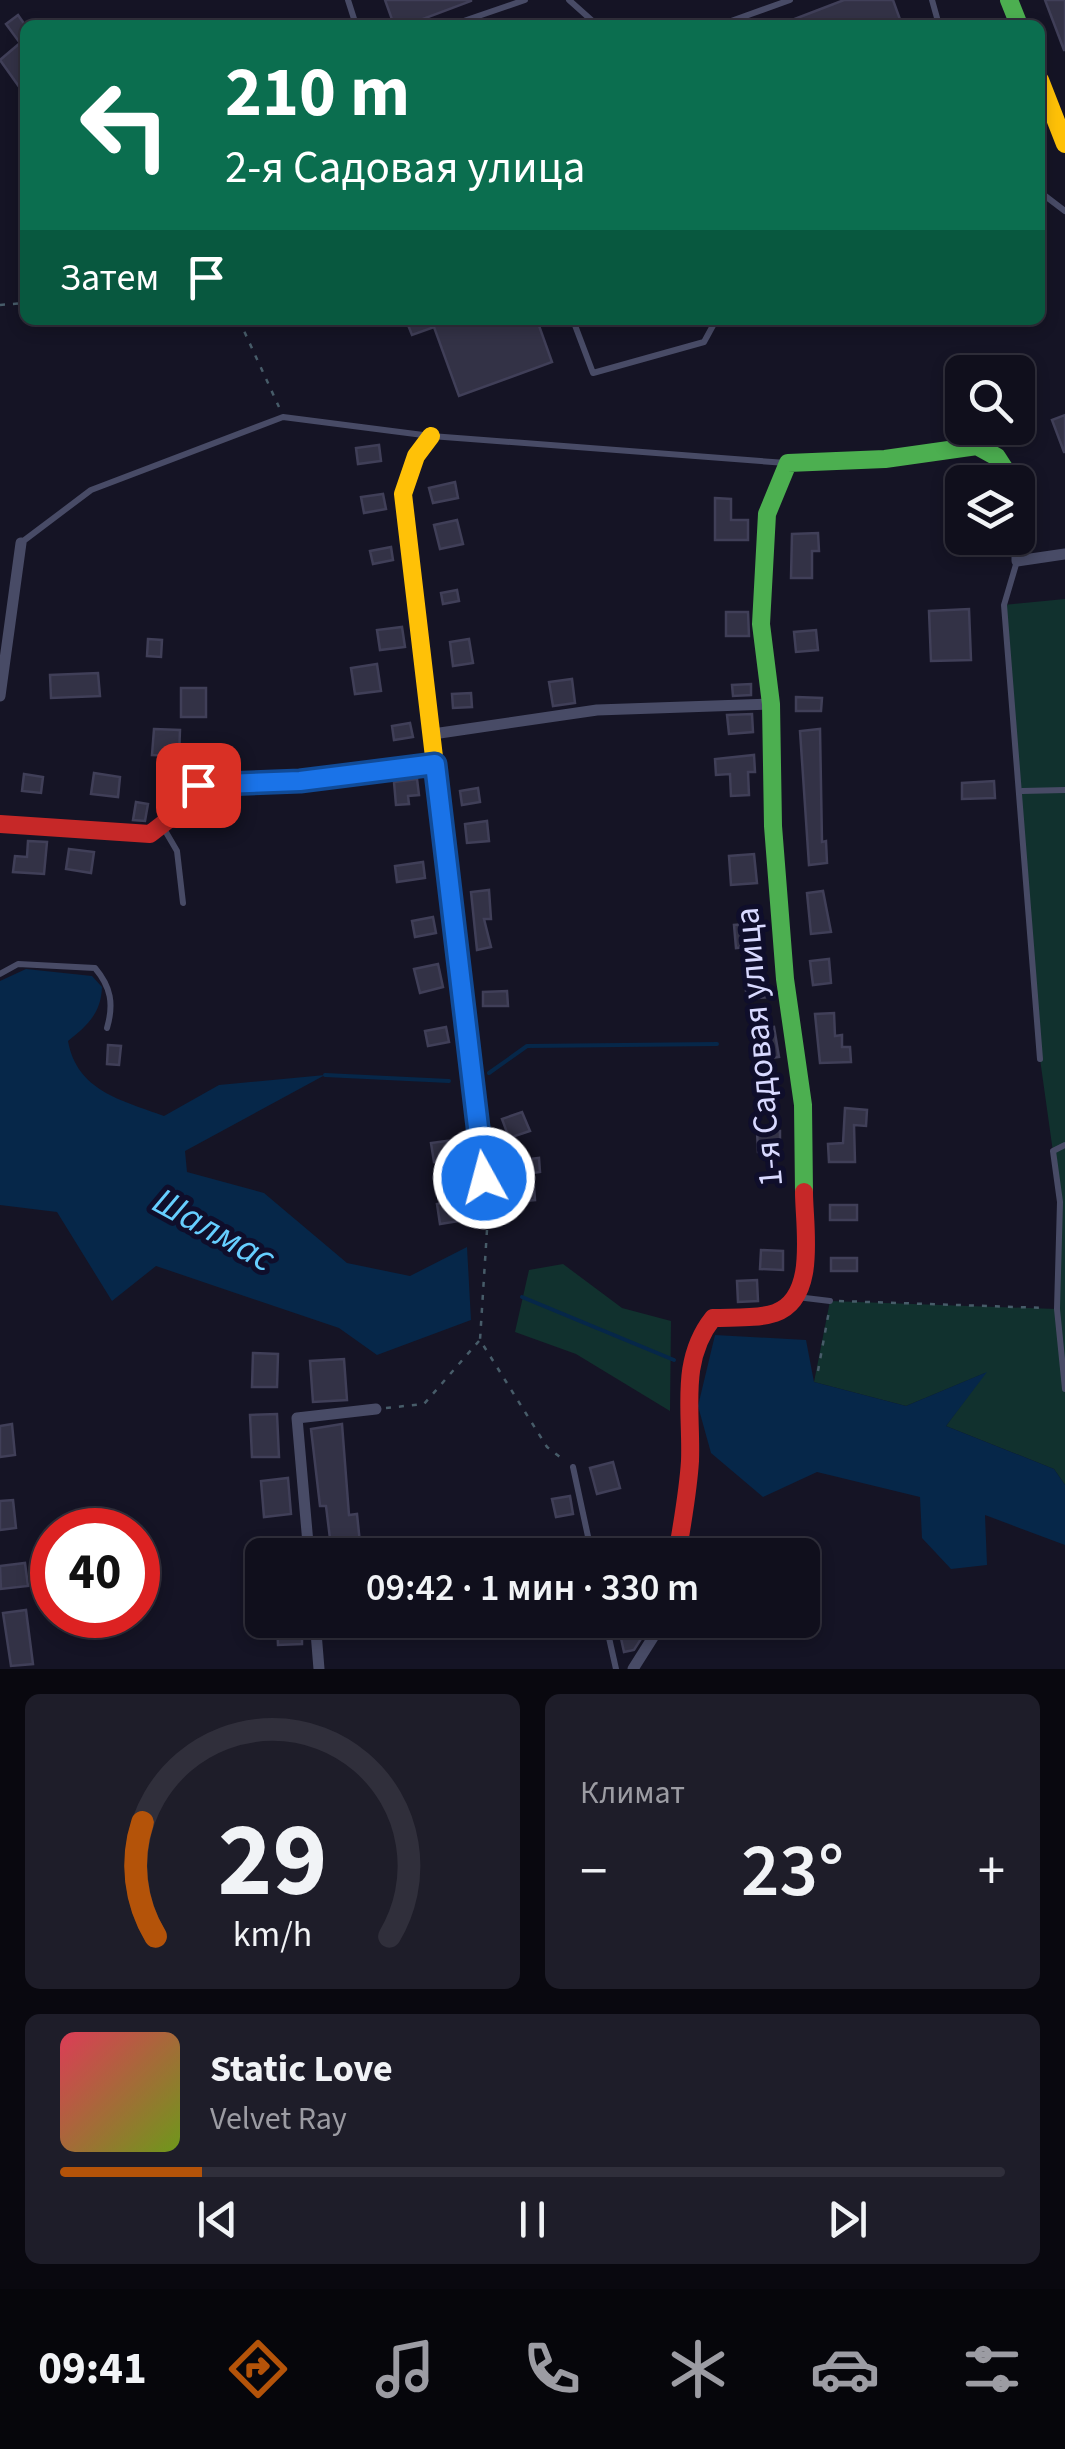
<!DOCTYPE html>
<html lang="ru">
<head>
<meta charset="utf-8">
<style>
	:root { --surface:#100f1c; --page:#1e1d29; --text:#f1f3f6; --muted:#9c9ca3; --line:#302f3b; --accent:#b45309 }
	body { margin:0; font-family:"Source Sans 3",sans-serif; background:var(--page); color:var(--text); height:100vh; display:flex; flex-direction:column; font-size:38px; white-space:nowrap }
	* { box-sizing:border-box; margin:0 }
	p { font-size:32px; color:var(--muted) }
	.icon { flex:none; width:55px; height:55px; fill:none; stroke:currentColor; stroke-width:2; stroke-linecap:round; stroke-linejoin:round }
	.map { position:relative; height:1669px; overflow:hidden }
	.side { display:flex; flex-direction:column; gap:25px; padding:25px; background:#09080f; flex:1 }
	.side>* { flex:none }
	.hud { position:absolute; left:20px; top:20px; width:1025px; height:305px; border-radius:15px; box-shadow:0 5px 15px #0003,0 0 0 2px var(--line); background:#0b6e4f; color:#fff; overflow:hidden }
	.fabs { position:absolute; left:945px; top:355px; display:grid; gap:20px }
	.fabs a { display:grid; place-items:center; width:90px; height:90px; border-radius:15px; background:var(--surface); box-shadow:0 5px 15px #0003,0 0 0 2px var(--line); font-size:50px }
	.speed { position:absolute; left:30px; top:1508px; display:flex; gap:20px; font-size:50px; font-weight:700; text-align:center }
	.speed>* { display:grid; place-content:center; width:130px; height:130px; border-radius:50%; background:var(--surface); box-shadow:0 5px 15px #0003,0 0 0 2px var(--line); line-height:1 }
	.speed .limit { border:15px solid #d22; background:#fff; color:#111 }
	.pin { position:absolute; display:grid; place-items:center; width:85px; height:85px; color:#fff; margin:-42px; border-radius:20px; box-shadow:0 5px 15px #0006 }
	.me { position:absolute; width:110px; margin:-55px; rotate:353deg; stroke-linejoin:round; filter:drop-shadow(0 0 8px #0008) }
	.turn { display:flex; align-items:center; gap:35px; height:210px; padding:0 40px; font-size:45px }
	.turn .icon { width:130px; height:130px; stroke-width:2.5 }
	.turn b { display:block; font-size:70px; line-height:85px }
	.then { display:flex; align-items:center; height:95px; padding:0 40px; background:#0003; gap:20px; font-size:38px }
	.big { font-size:75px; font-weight:600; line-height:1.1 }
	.side .card { flex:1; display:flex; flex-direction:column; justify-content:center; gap:15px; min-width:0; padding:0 35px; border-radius:15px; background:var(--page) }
	.side .dial { align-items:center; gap:0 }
	.dial svg { height:260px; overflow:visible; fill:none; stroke:var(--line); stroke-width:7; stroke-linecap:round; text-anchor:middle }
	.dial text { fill:var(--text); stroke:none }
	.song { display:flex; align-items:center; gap:30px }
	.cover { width:120px; height:120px; border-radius:15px; background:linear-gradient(135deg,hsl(350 70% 55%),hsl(80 70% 35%)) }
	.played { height:10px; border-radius:5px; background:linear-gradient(90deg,var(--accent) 15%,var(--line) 15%) }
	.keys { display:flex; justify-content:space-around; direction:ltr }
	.heat { display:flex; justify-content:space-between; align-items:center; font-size:55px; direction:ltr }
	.side .tiles { flex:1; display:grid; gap:25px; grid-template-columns:1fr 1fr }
	.card:last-child { grid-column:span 2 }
	.trip { position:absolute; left:245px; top:1538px; width:575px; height:100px; border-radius:15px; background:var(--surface); box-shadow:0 5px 15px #0003,0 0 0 2px var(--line); font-weight:600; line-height:100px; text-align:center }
	.tabs { display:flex; height:160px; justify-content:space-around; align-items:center; background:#06060b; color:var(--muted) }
	.tabs .icon { width:70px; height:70px }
	.tabs .current { color:var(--accent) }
	.tabs b { font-size:45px; color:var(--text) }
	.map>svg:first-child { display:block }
	.green { fill:#11312e }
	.water { fill:#062749 }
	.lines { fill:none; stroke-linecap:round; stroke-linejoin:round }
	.stream { stroke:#062749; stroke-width:4 }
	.building { fill:#333246; stroke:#403f58; stroke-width:2.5 }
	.path { stroke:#475c69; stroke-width:2.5; stroke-dasharray:5 8; stroke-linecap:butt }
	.lane { stroke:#484b66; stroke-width:6 }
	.street { stroke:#484b66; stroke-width:11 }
	.fast { stroke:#4caf50; stroke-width:18 }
	.slow { stroke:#ffc107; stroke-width:18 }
	.jam { stroke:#c62828; stroke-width:18 }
	.route-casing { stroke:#114b97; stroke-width:25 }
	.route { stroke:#1a73e8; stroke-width:18 }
	.labels { text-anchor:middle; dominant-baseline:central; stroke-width:10; stroke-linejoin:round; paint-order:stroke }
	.street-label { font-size:35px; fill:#d8d9ff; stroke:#0f0e2b }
	.water-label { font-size:38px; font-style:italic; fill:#66ceff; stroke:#0f0e2b }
</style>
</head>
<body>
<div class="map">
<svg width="1065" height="1669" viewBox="0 0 1065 1669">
	<rect width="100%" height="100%" fill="#151425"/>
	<g class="green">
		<polygon points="1065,599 1065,1485 1054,1469 946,1426 985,1373 906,1406 814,1382 830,1301 1056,1309 1060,1202 1040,1059 1004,605"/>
		<polygon points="563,1264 622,1308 671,1321 670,1411 576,1354 515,1332 529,1270"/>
	</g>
	<g class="water">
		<path d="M26,969L92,976L102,987C101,1013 88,1025 68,1041C77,1091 121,1100 164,1116L219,1085L325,1075L185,1151L187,1172L264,1193L347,1263L410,1276L467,1247L471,1320L377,1355L339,1328L156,1266L112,1301L57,1212L0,1205V981Z"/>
		<polygon points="715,1335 806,1340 814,1382 906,1406 987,1372 946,1426 1054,1469 1065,1485 1065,1545 985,1515 987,1565 951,1569 922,1538 920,1497 817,1472 763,1497 711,1453 698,1406"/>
	</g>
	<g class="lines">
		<g class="stream">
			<polyline points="489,1073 527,1046 717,1044"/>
			<polyline points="325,1075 449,1081"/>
			<polyline points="522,1297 674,1360"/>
		</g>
	</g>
	<g class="building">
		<polygon points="385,0 471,0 471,1 407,25 394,25"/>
		<polygon points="844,0 893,0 902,25 779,25"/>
		<polygon points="1045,0 1065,0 1065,50 1064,50"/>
		<polygon points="18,15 25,25 25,95 0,60 20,43 6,24"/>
		<polygon points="406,320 537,320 552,362 459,396 434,327 412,335"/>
		<polygon points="1065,415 1065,452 1064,452 1052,420"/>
		<polygon points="379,445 381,461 358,464 356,448"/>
		<polygon points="455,482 458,498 433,503 429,488"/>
		<polygon points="383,494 386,509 364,513 361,497"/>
		<polygon points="715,498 731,499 731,520 748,520 748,540 715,540"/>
		<polygon points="457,520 463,544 440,549 434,525"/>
		<polygon points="818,533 819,551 812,551 812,578 791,578 792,534"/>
		<polygon points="391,547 393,560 373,564 370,551"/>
		<polygon points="457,590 459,601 443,604 441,593"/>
		<polygon points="969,609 971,660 931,661 929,611"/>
		<polygon points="726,612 748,612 749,636 726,636"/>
		<polygon points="402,627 405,647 380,650 377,630"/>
		<polygon points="816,630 818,650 796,652 794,632"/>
		<polygon points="148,639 162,640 161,657 147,656"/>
		<polygon points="469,639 473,663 453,666 450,642"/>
		<polygon points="377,664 381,691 355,694 351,668"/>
		<polygon points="98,673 100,696 51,698 50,675"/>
		<polygon points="572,679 575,703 553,706 549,682"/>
		<polygon points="751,684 751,695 733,696 732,685"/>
		<rect x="181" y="688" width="25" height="29"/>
		<polygon points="471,693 472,707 453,708 452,694"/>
		<polygon points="796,697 822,698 821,711 796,711"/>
		<polygon points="752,714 753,732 729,734 727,715"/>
		<polygon points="410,723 413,737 394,740 392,726"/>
		<polygon points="154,729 180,730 179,756 152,755"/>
		<polygon points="820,729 822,842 826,841 827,863 809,865 800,731"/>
		<polygon points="754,755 755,772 748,772 749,795 731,796 730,774 716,775 715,759"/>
		<polygon points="94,773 120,777 118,797 91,794"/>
		<polygon points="24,774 43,777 41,793 22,791"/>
		<polygon points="417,779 419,795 408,796 409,804 396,805 394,782"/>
		<polygon points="994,781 995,798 962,799 962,783"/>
		<polygon points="478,788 480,802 462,805 460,791"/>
		<polygon points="225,796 226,810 205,811 204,797"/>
		<polygon points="136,802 148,804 145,821 133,820"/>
		<polygon points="487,821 489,841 467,843 465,824"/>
		<polygon points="28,841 47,842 44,874 13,872 15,856 27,857"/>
		<polygon points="69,849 94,852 91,873 66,869"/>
		<polygon points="754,854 757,883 731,885 729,856"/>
		<polygon points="423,862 425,878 397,882 395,866"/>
		<polygon points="489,890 491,919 484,919 491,947 477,950 471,892"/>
		<polygon points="823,891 831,932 811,934 807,893"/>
		<polygon points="433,917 436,933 415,937 412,921"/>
		<polygon points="761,923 763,945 736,948 734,925"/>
		<polygon points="829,959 831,983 813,985 810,961"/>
		<polygon points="438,964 443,987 420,993 414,969"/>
		<polygon points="767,980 769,997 747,999 745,983"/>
		<polygon points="507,991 508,1006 483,1006 483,992"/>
		<polygon points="834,1013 835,1036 842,1035 842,1047 850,1047 851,1062 820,1063 815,1014"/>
		<polygon points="446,1027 449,1042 428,1046 425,1031"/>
		<polygon points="774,1027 779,1057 757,1060 752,1030"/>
		<polygon points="108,1045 121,1046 119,1065 107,1064"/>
		<polygon points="845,1108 867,1110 866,1126 854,1125 855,1162 829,1162 828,1144 843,1143"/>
		<polygon points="522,1112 530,1131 509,1138 502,1119"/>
		<polygon points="757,1131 780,1131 780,1152 758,1152"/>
		<polygon points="454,1140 456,1159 434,1162 431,1143"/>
		<polygon points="539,1158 540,1172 533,1173 535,1200 514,1202 512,1161"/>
		<polygon points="472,1188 475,1208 464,1210 465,1220 440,1224 437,1204 451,1202 450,1192"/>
		<rect x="830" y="1205" width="27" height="15"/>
		<polygon points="761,1250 783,1251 783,1270 760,1269"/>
		<rect x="831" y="1258" width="26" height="13"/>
		<polygon points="757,1280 758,1301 738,1302 737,1281"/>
		<polygon points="253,1353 278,1354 277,1387 252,1387"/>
		<polygon points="344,1359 347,1400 313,1402 310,1361"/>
		<polygon points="277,1414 279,1457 252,1457 250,1415"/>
		<polygon points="12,1424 15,1455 0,1457 0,1426"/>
		<polygon points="342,1424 349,1515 357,1514 360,1543 354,1543 355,1555 332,1555 326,1506 320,1506 311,1429"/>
		<polygon points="613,1462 620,1488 597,1494 590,1468"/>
		<polygon points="288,1478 291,1514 264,1517 261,1481"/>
		<polygon points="570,1496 573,1514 556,1517 552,1499"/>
		<polygon points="13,1500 16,1528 0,1530 0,1501"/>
		<polygon points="25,1563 28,1586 1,1589 0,1566"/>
		<polygon points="26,1610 33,1664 11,1666 3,1613"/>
		<polygon points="277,1620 302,1620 302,1644 278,1645"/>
		<polygon points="334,1620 364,1620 365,1631 335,1634"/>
		<polygon points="617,1620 653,1620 634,1650 624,1652"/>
	</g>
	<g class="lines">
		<g class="path">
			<polyline points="0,305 25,303"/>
			<polyline points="239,320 279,407"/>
			<polyline points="487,1230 480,1340 547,1447 564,1460"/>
			<polyline points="839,1301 1046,1308"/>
			<polyline points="818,1371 829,1311"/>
			<polyline points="386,1408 424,1404 479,1341"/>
		</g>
		<g class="lane">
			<polyline points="348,0 356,25"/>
			<polyline points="569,0 597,25"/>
			<polyline points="932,0 939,25"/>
			<polyline points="452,25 525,0"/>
			<polyline points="720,25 790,0"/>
			<polyline points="1040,192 1065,211"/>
			<polyline points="573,320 593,373 704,342 716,320"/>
			<polyline points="22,542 91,490 283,417 431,436 786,463"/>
			<polyline points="1017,561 1004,605 1040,1059"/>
			<polyline points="1022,791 1065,790"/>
			<polyline points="163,827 177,851 183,903"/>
			<path d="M0,974L18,964L95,968C111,987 114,1004 107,1028"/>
			<polyline points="1065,1145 1053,1151 1060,1202 1057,1309 1065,1389"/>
			<polyline points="797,1297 830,1301"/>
			<polyline points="573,1467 592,1555"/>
			<polyline points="605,1620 616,1669"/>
		</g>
		<g class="street">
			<polyline points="1017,538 1017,561 1065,554"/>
			<polyline points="0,696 21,543"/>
			<polyline points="433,734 597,710 771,704"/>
			<polyline points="309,1555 297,1418 376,1409"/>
			<polyline points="315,1620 319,1669"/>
			<polyline points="633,1669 664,1620"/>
		</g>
		<g class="fast">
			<polyline points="1009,0 1019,25"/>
			<polyline points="804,1192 803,1105 785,979 773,826 771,704 761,624 767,514 788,463 885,459 977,446 997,457 1013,482"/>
		</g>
		<g class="slow">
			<polyline points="1040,80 1065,144"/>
			<polyline points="431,436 416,456 403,494 488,1215"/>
		</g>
		<g class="jam">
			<polyline points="0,824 150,834 168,820 179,795 198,785 300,781 435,764"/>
			<path d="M677,1555C682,1524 688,1493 690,1461C692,1411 679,1361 713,1318C732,1317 757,1319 775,1313C818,1298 804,1227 804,1192"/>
		</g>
	</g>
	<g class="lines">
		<defs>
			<polyline id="route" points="198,785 300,781 435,764 484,1178"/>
		</defs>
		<use href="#route" class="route-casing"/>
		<use href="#route" class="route"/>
	</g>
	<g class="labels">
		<g class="street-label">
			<text transform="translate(759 1047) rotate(-95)">1-я Садовая улица</text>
		</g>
		<g class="water-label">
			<text transform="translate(214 1230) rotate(29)">Шалмас</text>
		</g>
	</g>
</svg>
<div class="fabs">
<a><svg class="icon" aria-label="search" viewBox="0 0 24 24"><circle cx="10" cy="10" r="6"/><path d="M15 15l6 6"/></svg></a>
<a><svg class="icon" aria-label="layers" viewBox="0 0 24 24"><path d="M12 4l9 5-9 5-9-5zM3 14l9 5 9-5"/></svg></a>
</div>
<div class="speed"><div class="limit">40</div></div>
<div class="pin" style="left:198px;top:785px;background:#d93025"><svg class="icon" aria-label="arrive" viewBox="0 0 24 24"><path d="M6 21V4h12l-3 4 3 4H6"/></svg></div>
<svg class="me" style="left:484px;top:1178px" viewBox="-20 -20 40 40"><circle r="17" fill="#1a73e8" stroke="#fff" stroke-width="3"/><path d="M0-11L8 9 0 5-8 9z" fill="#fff"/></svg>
<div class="trip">09:42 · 1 мин · 330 m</div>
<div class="hud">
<div class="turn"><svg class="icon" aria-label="left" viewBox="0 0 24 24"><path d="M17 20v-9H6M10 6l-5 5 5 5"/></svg><div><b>210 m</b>2-я Садовая улица</div></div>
<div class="then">Затем<svg class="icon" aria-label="arrive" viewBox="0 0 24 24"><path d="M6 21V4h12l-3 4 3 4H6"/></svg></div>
</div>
</div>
<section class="side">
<div class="tiles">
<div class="card dial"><svg viewBox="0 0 100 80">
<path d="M14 69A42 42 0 1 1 86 69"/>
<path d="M14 69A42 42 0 0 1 10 34" stroke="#b45309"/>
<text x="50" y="56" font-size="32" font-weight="700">29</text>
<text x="50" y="72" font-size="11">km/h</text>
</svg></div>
<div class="card"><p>Климат</p>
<div class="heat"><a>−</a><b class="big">23°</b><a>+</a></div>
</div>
<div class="card">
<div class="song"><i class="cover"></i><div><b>Static Love</b><p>Velvet Ray</p></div></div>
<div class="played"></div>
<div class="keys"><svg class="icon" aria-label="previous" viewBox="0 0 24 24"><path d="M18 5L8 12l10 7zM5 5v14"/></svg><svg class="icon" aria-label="pause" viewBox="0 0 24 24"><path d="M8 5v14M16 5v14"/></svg><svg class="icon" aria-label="next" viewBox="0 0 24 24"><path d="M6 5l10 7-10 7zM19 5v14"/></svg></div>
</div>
</div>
</section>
<nav class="tabs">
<b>09:41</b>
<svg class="icon current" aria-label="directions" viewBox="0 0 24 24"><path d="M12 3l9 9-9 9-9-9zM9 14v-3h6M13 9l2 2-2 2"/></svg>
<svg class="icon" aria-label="music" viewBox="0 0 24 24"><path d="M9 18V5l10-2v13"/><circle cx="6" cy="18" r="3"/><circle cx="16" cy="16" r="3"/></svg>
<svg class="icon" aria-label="phone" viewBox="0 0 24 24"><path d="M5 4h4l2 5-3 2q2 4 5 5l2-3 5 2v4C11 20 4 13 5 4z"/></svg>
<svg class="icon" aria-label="climate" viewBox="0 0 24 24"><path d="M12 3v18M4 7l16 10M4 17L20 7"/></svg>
<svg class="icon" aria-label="car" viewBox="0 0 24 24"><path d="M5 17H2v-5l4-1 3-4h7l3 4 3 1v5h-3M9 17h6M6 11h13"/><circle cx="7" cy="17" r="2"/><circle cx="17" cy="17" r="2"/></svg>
<svg class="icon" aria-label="filters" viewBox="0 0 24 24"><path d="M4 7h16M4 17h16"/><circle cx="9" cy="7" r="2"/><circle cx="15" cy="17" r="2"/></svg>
</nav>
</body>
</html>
